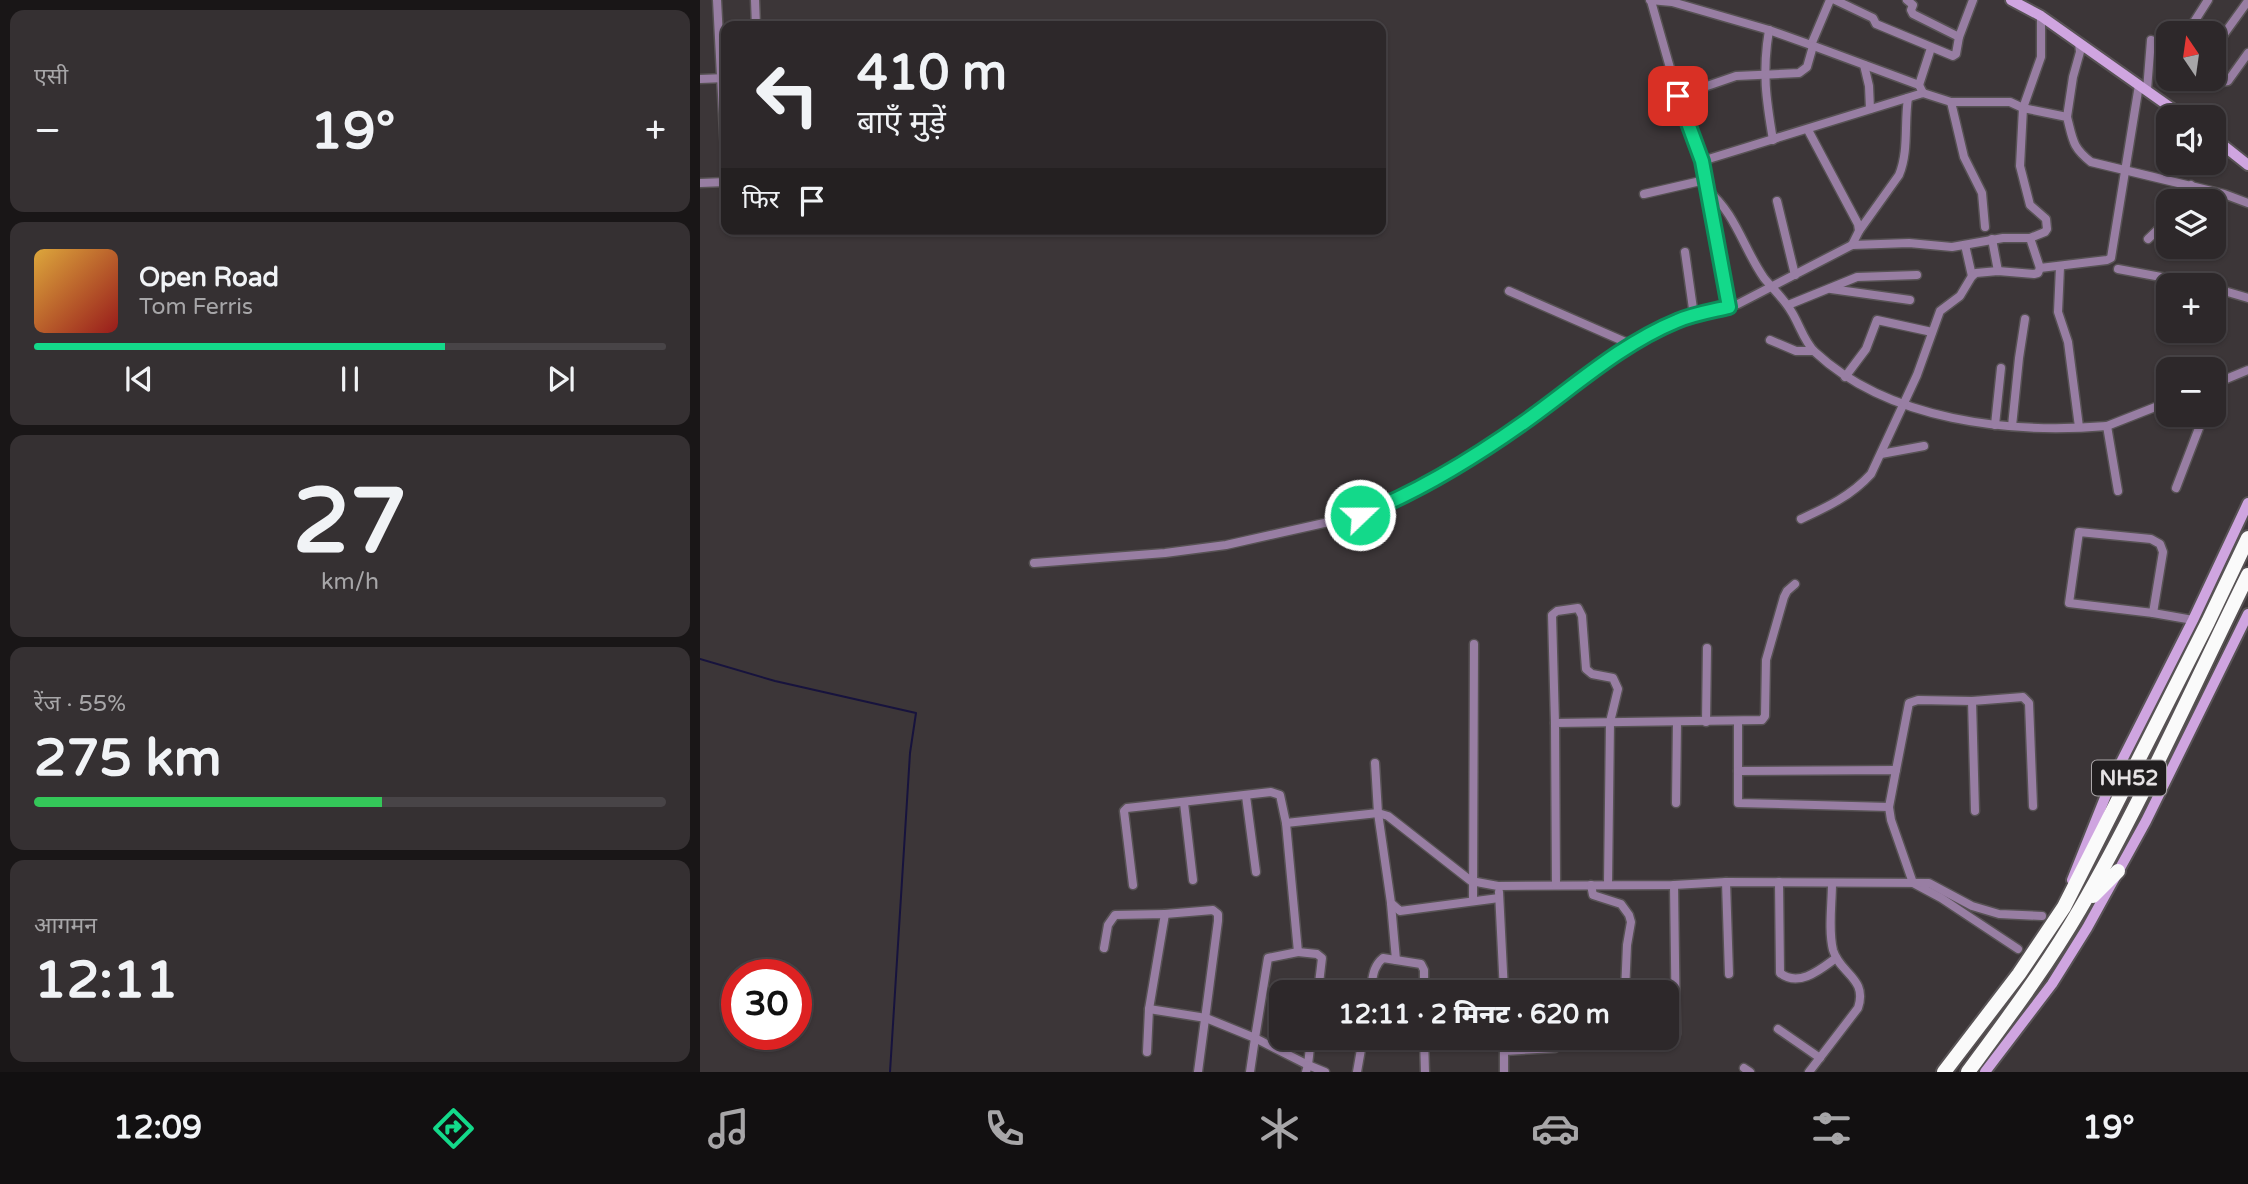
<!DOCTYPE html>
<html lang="hi">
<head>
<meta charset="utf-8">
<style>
	:root { --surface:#2d282a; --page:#353032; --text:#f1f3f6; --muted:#a7a6a8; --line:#484447; --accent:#13d98a }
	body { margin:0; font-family:"Varela Round","Noto Sans Devanagari",sans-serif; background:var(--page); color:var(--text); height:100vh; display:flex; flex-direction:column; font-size:26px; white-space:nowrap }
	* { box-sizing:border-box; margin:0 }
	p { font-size:23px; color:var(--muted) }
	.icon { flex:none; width:38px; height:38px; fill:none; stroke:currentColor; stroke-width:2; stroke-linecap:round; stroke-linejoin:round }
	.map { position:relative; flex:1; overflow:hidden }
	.sheet { display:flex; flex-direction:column; gap:10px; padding:10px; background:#191617; width:700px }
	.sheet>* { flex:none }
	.top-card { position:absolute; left:21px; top:21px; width:665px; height:214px; border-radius:14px; box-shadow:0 2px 5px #0004,0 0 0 2px var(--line); background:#2d282a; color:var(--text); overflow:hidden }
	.needle { width:46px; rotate:347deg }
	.tools { position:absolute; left:1456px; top:21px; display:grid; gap:14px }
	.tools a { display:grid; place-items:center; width:70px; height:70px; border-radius:14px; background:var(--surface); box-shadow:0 2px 5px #0004,0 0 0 2px var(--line); font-size:35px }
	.speed { position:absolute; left:21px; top:959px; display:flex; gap:14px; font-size:35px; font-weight:700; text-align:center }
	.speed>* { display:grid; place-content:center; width:91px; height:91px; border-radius:50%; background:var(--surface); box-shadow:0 2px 5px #0004,0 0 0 2px var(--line); line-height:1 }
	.speed .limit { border:10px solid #d22; background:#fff; color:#111 }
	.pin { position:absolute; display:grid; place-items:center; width:60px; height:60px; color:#fff; margin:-30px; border-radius:14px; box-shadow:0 4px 10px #0006 }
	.me { position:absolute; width:77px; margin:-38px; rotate:68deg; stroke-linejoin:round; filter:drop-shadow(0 0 5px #0008) }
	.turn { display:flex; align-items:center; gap:24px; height:147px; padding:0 21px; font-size:32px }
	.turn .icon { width:91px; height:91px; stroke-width:2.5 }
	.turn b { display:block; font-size:49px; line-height:60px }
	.then { display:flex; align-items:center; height:66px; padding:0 21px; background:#0003; gap:14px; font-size:26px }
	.big { font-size:52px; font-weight:800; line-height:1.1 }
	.sheet .card { flex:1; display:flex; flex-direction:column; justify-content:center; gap:10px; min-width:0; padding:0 24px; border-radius:14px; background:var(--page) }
	.sheet .dial { align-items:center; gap:0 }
	.dial b { font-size:91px; line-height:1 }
	.song { display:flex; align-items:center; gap:21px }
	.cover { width:84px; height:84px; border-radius:10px; background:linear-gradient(135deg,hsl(40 70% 55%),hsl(0 70% 35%)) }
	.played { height:7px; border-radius:4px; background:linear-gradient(90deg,var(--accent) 65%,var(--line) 65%) }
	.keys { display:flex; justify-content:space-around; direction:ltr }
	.heat { display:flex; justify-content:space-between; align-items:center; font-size:38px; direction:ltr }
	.charge { height:10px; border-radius:5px; background:linear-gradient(90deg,#34c759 55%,var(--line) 0) }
	.trip { position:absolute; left:569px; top:980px; width:410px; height:70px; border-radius:14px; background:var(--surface); box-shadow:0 2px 5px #0004,0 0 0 2px var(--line); font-weight:800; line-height:70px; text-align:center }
	.tabs { display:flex; height:112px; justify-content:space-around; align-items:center; background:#121011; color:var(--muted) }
	.tabs .icon { width:49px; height:49px }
	.tabs .selected { color:var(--accent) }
	.tabs b { font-size:32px; color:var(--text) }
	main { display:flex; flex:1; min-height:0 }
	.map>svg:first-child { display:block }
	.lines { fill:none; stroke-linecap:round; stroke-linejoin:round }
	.stream { stroke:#17133d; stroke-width:2 }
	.street-casing { stroke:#575254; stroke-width:11 }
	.secondary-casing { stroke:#575254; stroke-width:14 }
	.highway-casing { stroke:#575254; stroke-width:18 }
	.street { stroke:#987ea3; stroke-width:8 }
	.secondary { stroke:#cfa5e0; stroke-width:10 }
	.highway { stroke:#fafafa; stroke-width:14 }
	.route-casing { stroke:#0c8d5a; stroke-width:18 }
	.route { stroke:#13d98a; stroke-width:12 }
	.labels { text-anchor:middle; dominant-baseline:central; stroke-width:7; stroke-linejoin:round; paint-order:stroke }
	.shield { fill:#211e1f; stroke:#aba7a9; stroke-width:2 }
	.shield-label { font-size:21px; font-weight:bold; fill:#e6e2e4 }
</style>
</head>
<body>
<main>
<section class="sheet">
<div class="card"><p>एसी</p>
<div class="heat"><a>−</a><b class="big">19°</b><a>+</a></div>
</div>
<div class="card">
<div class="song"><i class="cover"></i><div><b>Open Road</b><p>Tom Ferris</p></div></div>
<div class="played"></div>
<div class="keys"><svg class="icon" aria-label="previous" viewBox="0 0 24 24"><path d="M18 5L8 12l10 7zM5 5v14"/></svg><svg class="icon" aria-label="pause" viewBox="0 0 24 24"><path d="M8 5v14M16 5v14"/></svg><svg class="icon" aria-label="next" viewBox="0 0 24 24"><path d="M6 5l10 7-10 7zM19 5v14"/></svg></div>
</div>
<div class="card dial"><b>27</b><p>km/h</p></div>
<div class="card"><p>रेंज · 55%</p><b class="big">275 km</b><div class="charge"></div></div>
<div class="card"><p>आगमन</p><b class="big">12:11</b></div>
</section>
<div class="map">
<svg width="1548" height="1072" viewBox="0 0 1548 1072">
	<rect width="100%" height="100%" fill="#3c3638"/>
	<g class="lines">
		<polyline class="stream" points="0,659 75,681 216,713 210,753 190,1072"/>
		<defs>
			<g id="street">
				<polyline points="17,0 26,171"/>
				<polyline points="55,0 56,26"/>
				<polyline points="950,0 972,2 1069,30 1111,45 1130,0"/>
				<polyline points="1135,0 1173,18 1176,24 1253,56 1256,54 1259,37 1273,0"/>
				<polyline points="1207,0 1213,5 1211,10 1213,14 1259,37"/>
				<polyline points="951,1 978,96 1002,161 1029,307"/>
				<path d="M1069,30C1062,72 1066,99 1073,140"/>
				<polyline points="1487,33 1508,0"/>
				<polyline points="1111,45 1219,85 1223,93"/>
				<polyline points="1514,48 1548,1"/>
				<polyline points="1164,65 1169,86 1170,109"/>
				<polyline points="1514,76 1522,82 1528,81 1548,53"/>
				<polyline points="0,79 26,78"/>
				<polyline points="1219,85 1231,48"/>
				<polyline points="1447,90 1451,40 1468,47"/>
				<polyline points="978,96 1036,76 1099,73 1107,67 1113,46"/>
				<polyline points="1251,102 1264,157 1282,193 1285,227"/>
				<polyline points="1367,117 1373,77 1380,52 1379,43"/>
				<polyline points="1108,130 1158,224 1159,231 1152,245"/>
				<path d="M1002,161L1223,93L1251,102H1310L1323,108L1367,117C1373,140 1372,147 1391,162L1524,194L1548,203"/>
				<polyline points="0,183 26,182"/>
				<path d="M1006,189C1036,213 1043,248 1064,278C1073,289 1084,299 1091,311C1099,323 1104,342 1115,352C1189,421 1310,434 1407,426L1418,491"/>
				<polyline points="944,194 1005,180"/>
				<polyline points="1077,201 1095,275"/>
				<polyline points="1478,201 1491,185"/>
				<path d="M1159,231L1199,175C1209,151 1204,124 1208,98"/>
				<polyline points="1330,238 1345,232 1347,229 1346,219 1330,205 1320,166 1323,108 1341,57 1341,16"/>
				<polyline points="1292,239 1298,271"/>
				<polyline points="1448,239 1468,220"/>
				<polyline points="1265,245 1272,276"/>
				<polyline points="985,252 994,316"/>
				<polyline points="1360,267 1358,312 1368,342 1379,427"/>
				<polyline points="1418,269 1504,285"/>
				<polyline points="1514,288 1548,298"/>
				<polyline points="1131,289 1210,300"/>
				<polyline points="809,291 930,344 978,320 1038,304 1152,245 1209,243 1252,247 1303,238 1330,238 1340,268"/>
				<polyline points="1088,305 1157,277 1217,275"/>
				<polyline points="1070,340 1096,351 1112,351"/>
				<polyline points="1145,377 1166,349 1177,320 1232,332"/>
				<polyline points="1514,384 1548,370"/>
				<polyline points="1295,425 1301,368"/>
				<polyline points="1312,426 1319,358 1325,319"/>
				<polyline points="1407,426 1468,402"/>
				<polyline points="1181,454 1224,446"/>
				<polyline points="1476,488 1504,415"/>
				<path d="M1101,519C1127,507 1151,496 1171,474L1217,375L1240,311L1260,296L1272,276L1276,273L1298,271L1334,274L1338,273L1340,268L1407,260L1411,258L1439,85"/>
				<polygon points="1379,532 1451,539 1460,544 1463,552 1453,613 1369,603"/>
				<polyline points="334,563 465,553 526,545 660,515 693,502 731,483 824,422 930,344"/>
				<polyline points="1453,613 1493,620"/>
				<polyline points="1272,701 1275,811"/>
				<polyline points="1006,722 1007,648"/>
				<polyline points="1038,722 1038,803 1189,807"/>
				<polyline points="855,723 852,615 857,611 878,608 882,616 886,669 892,674 913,678 918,689 910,722 908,884"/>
				<polyline points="675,763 678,813 691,903 700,911 799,898"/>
				<polyline points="1196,770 1209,703 1218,700 1272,701 1323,697 1329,703 1333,806"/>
				<polyline points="1038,771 1196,770 1189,807 1191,820 1213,883 1241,898 1318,949"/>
				<polyline points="546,796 556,872"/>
				<polyline points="484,803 493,880"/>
				<polyline points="976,803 977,722"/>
				<polyline points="1026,882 1029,974"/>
				<path d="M1079,882L1080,973C1099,988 1121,969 1136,958"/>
				<polyline points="433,885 424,811 427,808 571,792 580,795 586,823 678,813 688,816 771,881 798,886 974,885 1026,882 1229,883 1272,906 1299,914 1342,916"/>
				<polyline points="856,885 855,723 1062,720 1065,716 1066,660 1084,597 1087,591 1095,584"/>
				<polyline points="891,885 893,895 921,904 929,915 931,922 927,945 925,992"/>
				<polyline points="974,885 976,1034"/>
				<polyline points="799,892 804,992"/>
				<polyline points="773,901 774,644"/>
				<polyline points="691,904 696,960"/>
				<polyline points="465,914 513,910 518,914 518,921 498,1072"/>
				<polyline points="404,948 408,925 415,915 465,914 449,1009 447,1052"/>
				<polyline points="598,952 617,954 622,958 618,992"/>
				<path d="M670,992C673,979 672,967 683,958L721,964L724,970V992"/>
				<polyline points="859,992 859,989"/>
				<polyline points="449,1009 506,1018 555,1038 568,958 598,952 586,823"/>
				<polyline points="1078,1029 1120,1058"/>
				<polyline points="724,1038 725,1072"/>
				<polyline points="804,1038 804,1072"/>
				<polyline points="804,1051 855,1048 858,1038"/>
				<polyline points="1044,1068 1050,1072"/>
				<polyline points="550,1072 555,1038 608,1065 611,1038"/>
				<polyline points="606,1072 608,1065 625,1072"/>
				<polyline points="657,1072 663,1038"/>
				<path d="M1109,1072L1158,1008C1168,978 1140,974 1133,950C1128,930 1132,904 1132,883"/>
			</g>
			<g id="secondary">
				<polyline points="1311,0 1341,16 1484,117"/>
				<polyline points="1514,138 1548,165"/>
				<polyline points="1372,880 1412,780 1493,620 1548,503"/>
				<polyline points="1285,1072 1352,984 1387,928 1446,821 1548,614"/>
			</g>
			<g id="highway">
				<polyline points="1393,896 1418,871"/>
				<polyline points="1244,1072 1319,974 1364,907 1508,622 1548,538"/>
				<path d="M1268,1072C1307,1019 1347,966 1380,909C1442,802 1493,686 1548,575"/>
			</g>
		</defs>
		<use href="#street" class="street-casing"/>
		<use href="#secondary" class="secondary-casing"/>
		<use href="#highway" class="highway-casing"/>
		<use href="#street" class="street"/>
		<use href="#secondary" class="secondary"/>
		<use href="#highway" class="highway"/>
	</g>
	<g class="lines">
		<defs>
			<path id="route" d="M660,515C719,492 774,458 826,421C875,386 921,344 977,321C993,314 1012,311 1029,307L1002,161L978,96"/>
		</defs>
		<use href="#route" class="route-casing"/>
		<use href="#route" class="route"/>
	</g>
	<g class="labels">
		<rect class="shield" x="1392" y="760.5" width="74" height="35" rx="5"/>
		<g class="shield-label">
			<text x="1429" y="778">NH52</text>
		</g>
	</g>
</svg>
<div class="tools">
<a><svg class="needle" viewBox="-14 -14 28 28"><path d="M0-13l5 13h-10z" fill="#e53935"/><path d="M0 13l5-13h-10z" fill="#a7a6a8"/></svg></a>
<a><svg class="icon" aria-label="sound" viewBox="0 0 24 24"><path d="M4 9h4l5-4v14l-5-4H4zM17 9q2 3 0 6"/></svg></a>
<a><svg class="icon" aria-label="layers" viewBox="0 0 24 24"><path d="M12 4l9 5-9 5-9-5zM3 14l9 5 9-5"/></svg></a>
<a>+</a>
<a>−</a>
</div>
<div class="speed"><div class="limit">30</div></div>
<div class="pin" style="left:978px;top:96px;background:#d93025"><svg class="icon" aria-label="arrive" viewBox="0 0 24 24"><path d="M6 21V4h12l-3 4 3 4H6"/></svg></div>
<svg class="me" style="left:660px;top:515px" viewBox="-20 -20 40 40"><circle r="17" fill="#13d98a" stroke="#fff" stroke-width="3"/><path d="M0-11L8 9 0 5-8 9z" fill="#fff"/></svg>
<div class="trip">12:11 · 2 मिनट · 620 m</div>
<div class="top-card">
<div class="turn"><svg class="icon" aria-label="left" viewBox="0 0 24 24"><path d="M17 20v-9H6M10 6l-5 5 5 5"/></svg><div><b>410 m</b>बाएँ मुड़ें</div></div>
<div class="then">फिर<svg class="icon" aria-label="arrive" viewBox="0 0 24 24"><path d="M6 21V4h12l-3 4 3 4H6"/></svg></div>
</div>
</div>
</main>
<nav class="tabs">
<b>12:09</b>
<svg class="icon selected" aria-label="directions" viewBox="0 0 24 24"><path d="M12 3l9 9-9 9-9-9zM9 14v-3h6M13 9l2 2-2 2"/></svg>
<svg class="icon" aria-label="music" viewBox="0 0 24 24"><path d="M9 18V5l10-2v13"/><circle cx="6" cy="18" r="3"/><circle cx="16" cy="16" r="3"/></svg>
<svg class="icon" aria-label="phone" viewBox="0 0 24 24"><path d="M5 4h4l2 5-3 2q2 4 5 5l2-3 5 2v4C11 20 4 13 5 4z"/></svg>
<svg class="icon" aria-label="climate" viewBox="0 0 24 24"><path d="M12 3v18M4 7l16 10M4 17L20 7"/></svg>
<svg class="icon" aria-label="car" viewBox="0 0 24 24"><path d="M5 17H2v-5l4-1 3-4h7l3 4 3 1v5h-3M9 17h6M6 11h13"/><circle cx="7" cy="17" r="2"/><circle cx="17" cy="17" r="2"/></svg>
<svg class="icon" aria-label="filters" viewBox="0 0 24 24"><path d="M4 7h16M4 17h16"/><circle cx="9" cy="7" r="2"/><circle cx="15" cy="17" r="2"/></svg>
<b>19°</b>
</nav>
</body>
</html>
